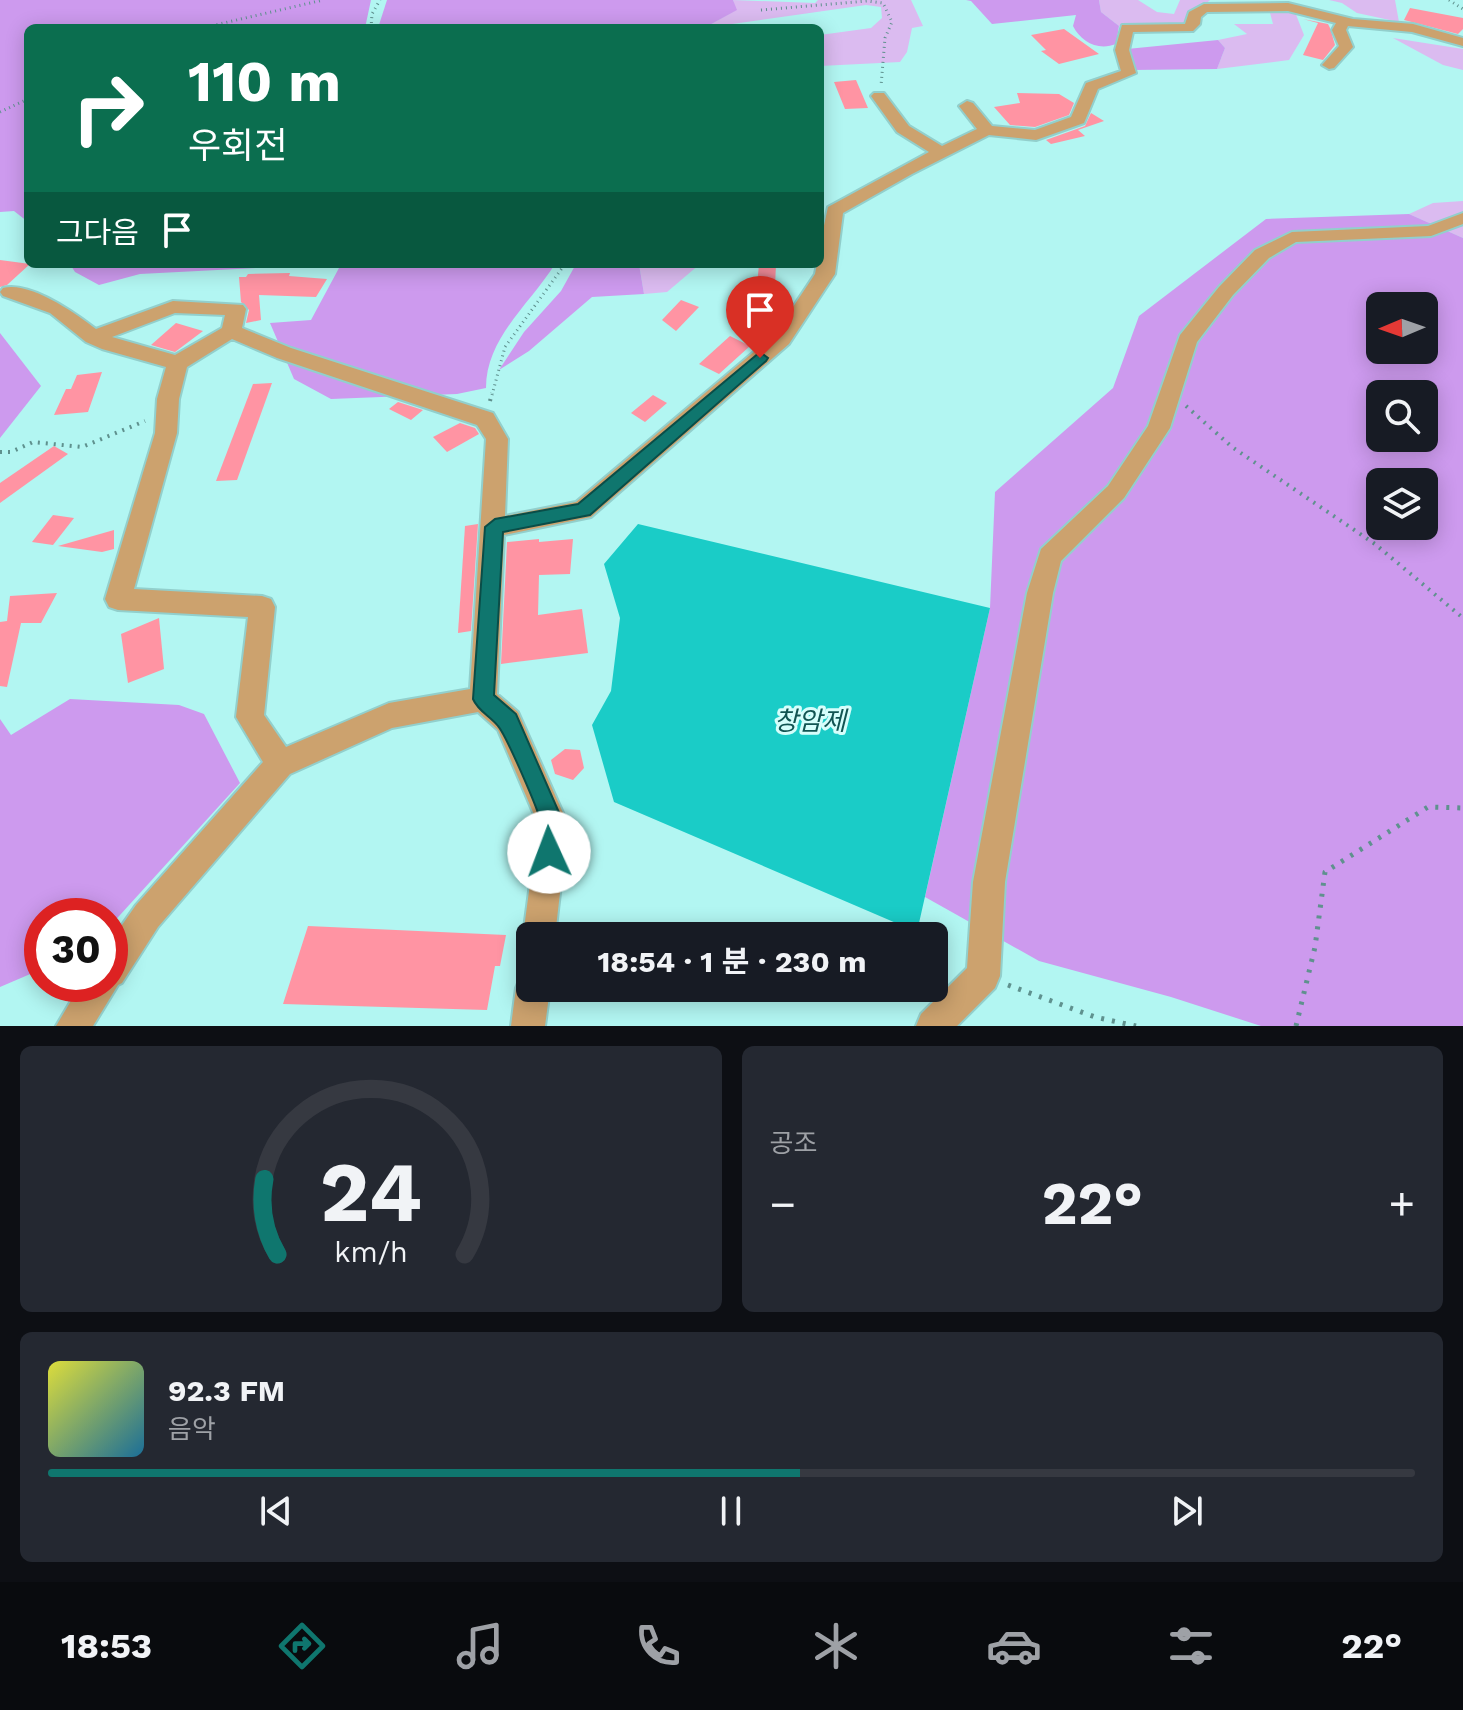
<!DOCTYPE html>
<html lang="ko">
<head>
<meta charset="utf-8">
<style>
	:root { --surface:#171b24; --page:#242831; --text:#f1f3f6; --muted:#9ea1a6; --line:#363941; --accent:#0f766e }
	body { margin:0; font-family:"Work Sans","Noto Sans KR",sans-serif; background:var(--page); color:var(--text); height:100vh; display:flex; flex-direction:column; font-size:30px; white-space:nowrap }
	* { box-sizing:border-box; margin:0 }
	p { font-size:26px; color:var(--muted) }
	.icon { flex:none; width:44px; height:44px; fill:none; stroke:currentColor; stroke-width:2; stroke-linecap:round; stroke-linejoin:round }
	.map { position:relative; height:1026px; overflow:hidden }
	.side { display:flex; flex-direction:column; gap:20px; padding:20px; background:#0d0f14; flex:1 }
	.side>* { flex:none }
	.guide { position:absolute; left:24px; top:24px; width:800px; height:244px; border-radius:12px; box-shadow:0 4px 20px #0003; background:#0b6e4f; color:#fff; overflow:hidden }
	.needle { width:52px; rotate:268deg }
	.fabs { position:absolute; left:1366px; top:292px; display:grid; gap:16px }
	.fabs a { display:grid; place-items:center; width:72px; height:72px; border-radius:12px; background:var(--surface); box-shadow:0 4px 20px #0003; font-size:40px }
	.speed { position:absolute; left:24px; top:898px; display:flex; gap:16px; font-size:40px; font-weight:700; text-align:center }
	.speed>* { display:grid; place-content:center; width:104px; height:104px; border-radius:50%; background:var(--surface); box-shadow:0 4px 20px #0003; line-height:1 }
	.speed .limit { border:12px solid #d22; background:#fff; color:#111 }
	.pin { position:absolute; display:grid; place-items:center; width:68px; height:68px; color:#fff; margin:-82px -34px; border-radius:50% 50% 50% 0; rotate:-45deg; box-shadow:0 0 8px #0007 }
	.pin .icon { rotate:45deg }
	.me { position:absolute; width:88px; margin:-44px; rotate:358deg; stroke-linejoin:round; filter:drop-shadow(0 0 6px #0008) }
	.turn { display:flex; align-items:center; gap:28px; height:168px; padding:0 32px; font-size:36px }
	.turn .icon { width:104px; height:104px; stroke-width:2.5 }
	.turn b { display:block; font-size:56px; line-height:68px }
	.then { display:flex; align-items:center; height:76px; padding:0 32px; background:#0003; gap:16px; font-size:30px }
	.big { font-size:60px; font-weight:700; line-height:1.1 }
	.side .card { flex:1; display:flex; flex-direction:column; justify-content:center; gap:12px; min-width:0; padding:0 28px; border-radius:12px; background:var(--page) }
	.side .dial { align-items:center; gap:0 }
	.dial svg { height:208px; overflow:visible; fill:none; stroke:var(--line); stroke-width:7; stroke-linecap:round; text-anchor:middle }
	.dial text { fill:var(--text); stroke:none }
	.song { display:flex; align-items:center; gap:24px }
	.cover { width:96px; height:96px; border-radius:12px; background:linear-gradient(135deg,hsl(60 70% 55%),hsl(200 70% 35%)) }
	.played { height:8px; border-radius:4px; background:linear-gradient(90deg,var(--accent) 55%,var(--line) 55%) }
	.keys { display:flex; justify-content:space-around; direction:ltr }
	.heat { display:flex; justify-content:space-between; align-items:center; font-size:44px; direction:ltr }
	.side .tiles { flex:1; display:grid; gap:20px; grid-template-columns:1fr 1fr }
	.card:last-child { grid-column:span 2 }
	.trip { position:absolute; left:516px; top:922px; width:432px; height:80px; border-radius:12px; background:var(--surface); box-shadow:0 4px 20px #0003; font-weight:700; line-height:80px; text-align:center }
	.dock { display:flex; height:128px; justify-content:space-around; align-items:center; background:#090b0e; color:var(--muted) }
	.dock .icon { width:56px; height:56px }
	.dock .on { color:var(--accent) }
	.dock b { font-size:36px; color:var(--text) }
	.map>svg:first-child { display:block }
	.green { fill:#dbbbf0 }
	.forest { fill:#cd9aee; fill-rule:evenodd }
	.water { fill:#1accc7 }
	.building { fill:#ff94a3 }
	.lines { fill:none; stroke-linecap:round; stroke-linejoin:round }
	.minor-casing { stroke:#92cfcc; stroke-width:4 }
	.path-far2 { stroke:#5f918e; stroke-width:3; stroke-dasharray:1 4; stroke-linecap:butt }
	.path-far1 { stroke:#5f918e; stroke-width:4; stroke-dasharray:2 6; stroke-linecap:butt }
	.path { stroke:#5f918e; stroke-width:5; stroke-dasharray:3 8; stroke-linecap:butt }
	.minor { fill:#cca26e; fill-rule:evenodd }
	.route { fill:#0f766e; stroke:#0a4d48; stroke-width:2 }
	.labels { text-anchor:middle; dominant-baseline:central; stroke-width:6; stroke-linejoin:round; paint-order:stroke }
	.water-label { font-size:26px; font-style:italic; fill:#115452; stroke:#d6fefb }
</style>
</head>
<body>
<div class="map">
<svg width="1463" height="1026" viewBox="0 0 1463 1026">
	<rect width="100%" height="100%" fill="#b2f6f2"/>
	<g class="green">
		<polygon points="733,0 815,3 818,0 911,0 923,26 912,28 907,52 900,62 820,66 820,35 871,28 882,18 881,7 866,5 704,28 736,10"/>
		<polygon points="1099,0 1138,0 1157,12 1174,14 1180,0 1210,0 1181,27 1119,26 1101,12"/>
		<polygon points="1329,0 1395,0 1399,22 1357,13 1342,3"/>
		<polygon points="1269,9 1295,12 1304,35 1289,60 1217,69 1225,48 1218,40 1247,34 1234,24 1273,24"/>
		<polygon points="1393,38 1463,49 1463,70 1443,65"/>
		<polygon points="1463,201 1463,238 1409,214 1433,203"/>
		<polygon points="639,264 700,264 667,292 644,294"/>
	</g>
	<g class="forest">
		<polygon points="0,0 371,0 365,28 28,28 28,222 14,211 0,212"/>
		<polygon points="387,0 733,0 737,10 704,28 378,28"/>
		<path d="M966,0H1099L1101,12L1119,26L1116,44C1098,51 1081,42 1073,26L1076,15L992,24L971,1Z"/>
		<polygon points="1218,40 1225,48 1217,69 1132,70 1127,49"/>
		<path d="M1409,214L1463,238V1026H1261L1171,997L1039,961L925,897L990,608L995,492L1113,388L1139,316L1266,219ZM1380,306H1424V350H1380ZM1380,394H1424V438H1380ZM1380,482H1424V526H1380Z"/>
		<path d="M70,264H555C530,304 486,338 486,388L457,394L331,399L294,379L270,323L311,320L339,268L314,265L140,274L99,285L75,272Z"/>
		<polygon points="576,264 639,264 644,294 592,297 529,351 499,370 524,332 561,291"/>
		<polygon points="0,333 41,386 0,438"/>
		<polygon points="70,699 179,705 204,714 240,783 110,926 110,916 42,916 42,969 0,987 0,719 11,735"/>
	</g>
	<polygon class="water" points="638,524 990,608 917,932 614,802 592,725 611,691 620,618 604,564"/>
	<g class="building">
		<polygon points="1410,8 1463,18 1463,29 1458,34 1404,20"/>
		<polygon points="1303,19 1328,24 1330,28 1335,45 1323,60 1303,55 1318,23"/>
		<polygon points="1064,29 1099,54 1059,64 1041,51 1046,50 1031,35"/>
		<polygon points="856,80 868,108 845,109 834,82"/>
		<polygon points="1017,93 1059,94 1074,103 1069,115 1035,127 1010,125 994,107 1020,103"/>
		<polygon points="1091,113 1104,121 1078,130 1085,136 1051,144 1046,140 1085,126"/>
		<polygon points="0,260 30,264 7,285 0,287"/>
		<polygon points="759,264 776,264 775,287 757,286"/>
		<polygon points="290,273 289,276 327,279 316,297 259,295 261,320 246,323 249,310 241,302 239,277 246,277 248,274"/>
		<polygon points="681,300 699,307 676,331 662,320"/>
		<polygon points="176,323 203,331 175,352 151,345"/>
		<polygon points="730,336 750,346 719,374 699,364"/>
		<polygon points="102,372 88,412 54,415 66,389 71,389 77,375"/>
		<polygon points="272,383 237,480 216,481 253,384"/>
		<polygon points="653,395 667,403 645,422 631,413"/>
		<polygon points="398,402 423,410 411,420 389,409"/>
		<polygon points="460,423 475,428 479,434 447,452 433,437"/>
		<polygon points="54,446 68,454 0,503 0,483"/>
		<polygon points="53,515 74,518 53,545 32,542"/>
		<polygon points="478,524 471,631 458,633 465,526"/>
		<polygon points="114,530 114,549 102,552 58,546"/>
		<polygon points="539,539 539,542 573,539 570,574 539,575 538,615 582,609 588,653 501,664 507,542"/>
		<polygon points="57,593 41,623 21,623 7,687 0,686 0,622 7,621 10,596"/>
		<polygon points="159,618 164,669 128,683 121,634"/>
		<polygon points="565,749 580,750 584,768 573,780 555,774 551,760"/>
		<polygon points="308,926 506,935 500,966 495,966 487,1010 283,1004"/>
	</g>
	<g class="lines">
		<defs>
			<g id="minor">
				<path d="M1288,3L1353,19L1413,24L1463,38V46L1412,32L1348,26L1346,30L1353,47L1334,68L1329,69L1322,65L1339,46L1332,30L1336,23L1288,11L1207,12L1201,17L1200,24L1193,31L1133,32L1129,50L1136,73L1098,89L1084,123L1036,140L989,135L912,174L843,213L835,274L789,344L591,517L504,535L497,694L518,712L568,824L555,936H530V949L523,936L538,824L498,730L478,712L392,728L290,774L158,927L122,983L118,985L93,1026H56L81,984H110V942L136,905L263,762L236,717L248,617L118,610L109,607L105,599L155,433L157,399L166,367L102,349L86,342L50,313L3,296L0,292L3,288C30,281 75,313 96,329L173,301L243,305L246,309L242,328L291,348L493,413L508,439L505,516L576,502L775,334L815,274L817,264H820V244L828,207L929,152L897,132L871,96L874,93H884L909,126L942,146L977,129L959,106L967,101L973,103L992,126L1035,130L1071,117L1086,83L1121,71L1115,50L1122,25L1185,24L1189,12L1204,4ZM175,313L225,315L222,328L175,355L112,337ZM232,339L277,358L477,425L486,439L470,689L389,703L286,747L264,715L275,607L271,599L262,596L134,589L177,433L179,399L187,367Z"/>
				<polygon points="1463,213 1463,224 1431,236 1296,242 1269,258 1233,295 1197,342 1170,428 1124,498 1061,561 1053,593 1005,882 1000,976 995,988 957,1026 916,1026 921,1014 967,968 973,882 1027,593 1041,549 1108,486 1148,426 1180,335 1219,287 1255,250 1292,232 1428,226"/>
				<polygon points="530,972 530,988 550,988 545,1026 511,1026 516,988 521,976"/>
			</g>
		</defs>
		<use href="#minor" class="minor-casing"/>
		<g class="path-far2">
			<polyline points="1449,0 1463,9"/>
			<polyline points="761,10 867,1 883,3 892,22 885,38 881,86"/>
			<polyline points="202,28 323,0"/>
			<polyline points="371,28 372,14 380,0"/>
			<polyline points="0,112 28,99"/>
			<polyline points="492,395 505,347 565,264"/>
		</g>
		<g class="path-far1">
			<polyline points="490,401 492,393"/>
			<polyline points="1186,406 1232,447 1375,544 1463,618"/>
			<polyline points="0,452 11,452 33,442 82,447 145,421"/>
		</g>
		<g class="path">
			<polyline points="1008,985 1095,1017 1136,1026"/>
			<polyline points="1296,1026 1315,947 1325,872 1428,807 1463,808"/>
		</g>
		<use href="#minor" class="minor"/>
	</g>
	<path class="route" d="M760,352L768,358L766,361L590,515L503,532L494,695L516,714L564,824L558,860L549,864L541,860C536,847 543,836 541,823C539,811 506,735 498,726C490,716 478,711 473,699L485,527L495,519L578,504Z"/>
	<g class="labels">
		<g class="water-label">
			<text x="810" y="721">창암제</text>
		</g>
	</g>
</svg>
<div class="fabs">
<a><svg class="needle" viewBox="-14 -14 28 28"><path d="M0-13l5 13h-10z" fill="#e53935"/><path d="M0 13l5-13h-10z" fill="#9ea1a6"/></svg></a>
<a><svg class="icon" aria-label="search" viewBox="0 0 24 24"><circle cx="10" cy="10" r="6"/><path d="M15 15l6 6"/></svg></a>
<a><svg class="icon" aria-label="layers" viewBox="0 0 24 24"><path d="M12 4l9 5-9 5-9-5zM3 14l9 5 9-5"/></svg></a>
</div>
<div class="speed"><div class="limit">30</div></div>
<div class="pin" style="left:760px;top:358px;background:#d93025"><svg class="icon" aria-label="arrive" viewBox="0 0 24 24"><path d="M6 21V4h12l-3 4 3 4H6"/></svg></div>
<svg class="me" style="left:549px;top:852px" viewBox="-20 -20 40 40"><circle r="19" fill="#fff"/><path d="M0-13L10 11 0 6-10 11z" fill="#0f766e"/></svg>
<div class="trip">18:54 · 1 분 · 230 m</div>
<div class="guide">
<div class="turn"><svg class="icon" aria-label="right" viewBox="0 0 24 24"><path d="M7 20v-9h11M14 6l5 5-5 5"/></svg><div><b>110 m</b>우회전</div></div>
<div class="then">그다음<svg class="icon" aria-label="arrive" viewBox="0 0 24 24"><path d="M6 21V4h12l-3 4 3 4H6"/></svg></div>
</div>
</div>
<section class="side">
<div class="tiles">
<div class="card dial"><svg viewBox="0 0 100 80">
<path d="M14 69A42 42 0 1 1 86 69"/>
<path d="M14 69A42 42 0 0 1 9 40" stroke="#0f766e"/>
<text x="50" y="56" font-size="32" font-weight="700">24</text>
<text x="50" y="72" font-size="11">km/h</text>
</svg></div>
<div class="card"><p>공조</p>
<div class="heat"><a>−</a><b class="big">22°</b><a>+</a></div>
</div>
<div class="card">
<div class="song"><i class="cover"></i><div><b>92.3 FM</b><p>음악</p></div></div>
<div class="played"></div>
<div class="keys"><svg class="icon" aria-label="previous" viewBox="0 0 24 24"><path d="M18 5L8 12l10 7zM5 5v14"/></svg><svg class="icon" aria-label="pause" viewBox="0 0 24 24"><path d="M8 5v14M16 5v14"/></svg><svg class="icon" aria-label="next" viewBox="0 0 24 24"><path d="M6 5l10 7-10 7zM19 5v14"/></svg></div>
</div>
</div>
</section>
<nav class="dock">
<b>18:53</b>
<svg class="icon on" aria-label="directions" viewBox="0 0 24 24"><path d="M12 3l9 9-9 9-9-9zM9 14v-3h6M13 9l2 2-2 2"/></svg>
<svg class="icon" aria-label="music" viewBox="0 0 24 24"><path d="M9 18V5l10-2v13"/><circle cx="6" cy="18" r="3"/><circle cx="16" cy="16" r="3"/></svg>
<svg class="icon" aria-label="phone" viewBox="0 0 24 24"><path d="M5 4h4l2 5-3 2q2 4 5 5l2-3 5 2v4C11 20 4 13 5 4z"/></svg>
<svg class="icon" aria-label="climate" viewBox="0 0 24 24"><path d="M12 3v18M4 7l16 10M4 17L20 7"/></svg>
<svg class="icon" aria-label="car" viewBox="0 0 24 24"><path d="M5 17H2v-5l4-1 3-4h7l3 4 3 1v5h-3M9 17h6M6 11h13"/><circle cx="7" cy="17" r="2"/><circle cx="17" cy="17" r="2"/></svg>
<svg class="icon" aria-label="filters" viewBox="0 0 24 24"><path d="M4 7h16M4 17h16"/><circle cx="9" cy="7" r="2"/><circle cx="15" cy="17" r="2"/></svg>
<b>22°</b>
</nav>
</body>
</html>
